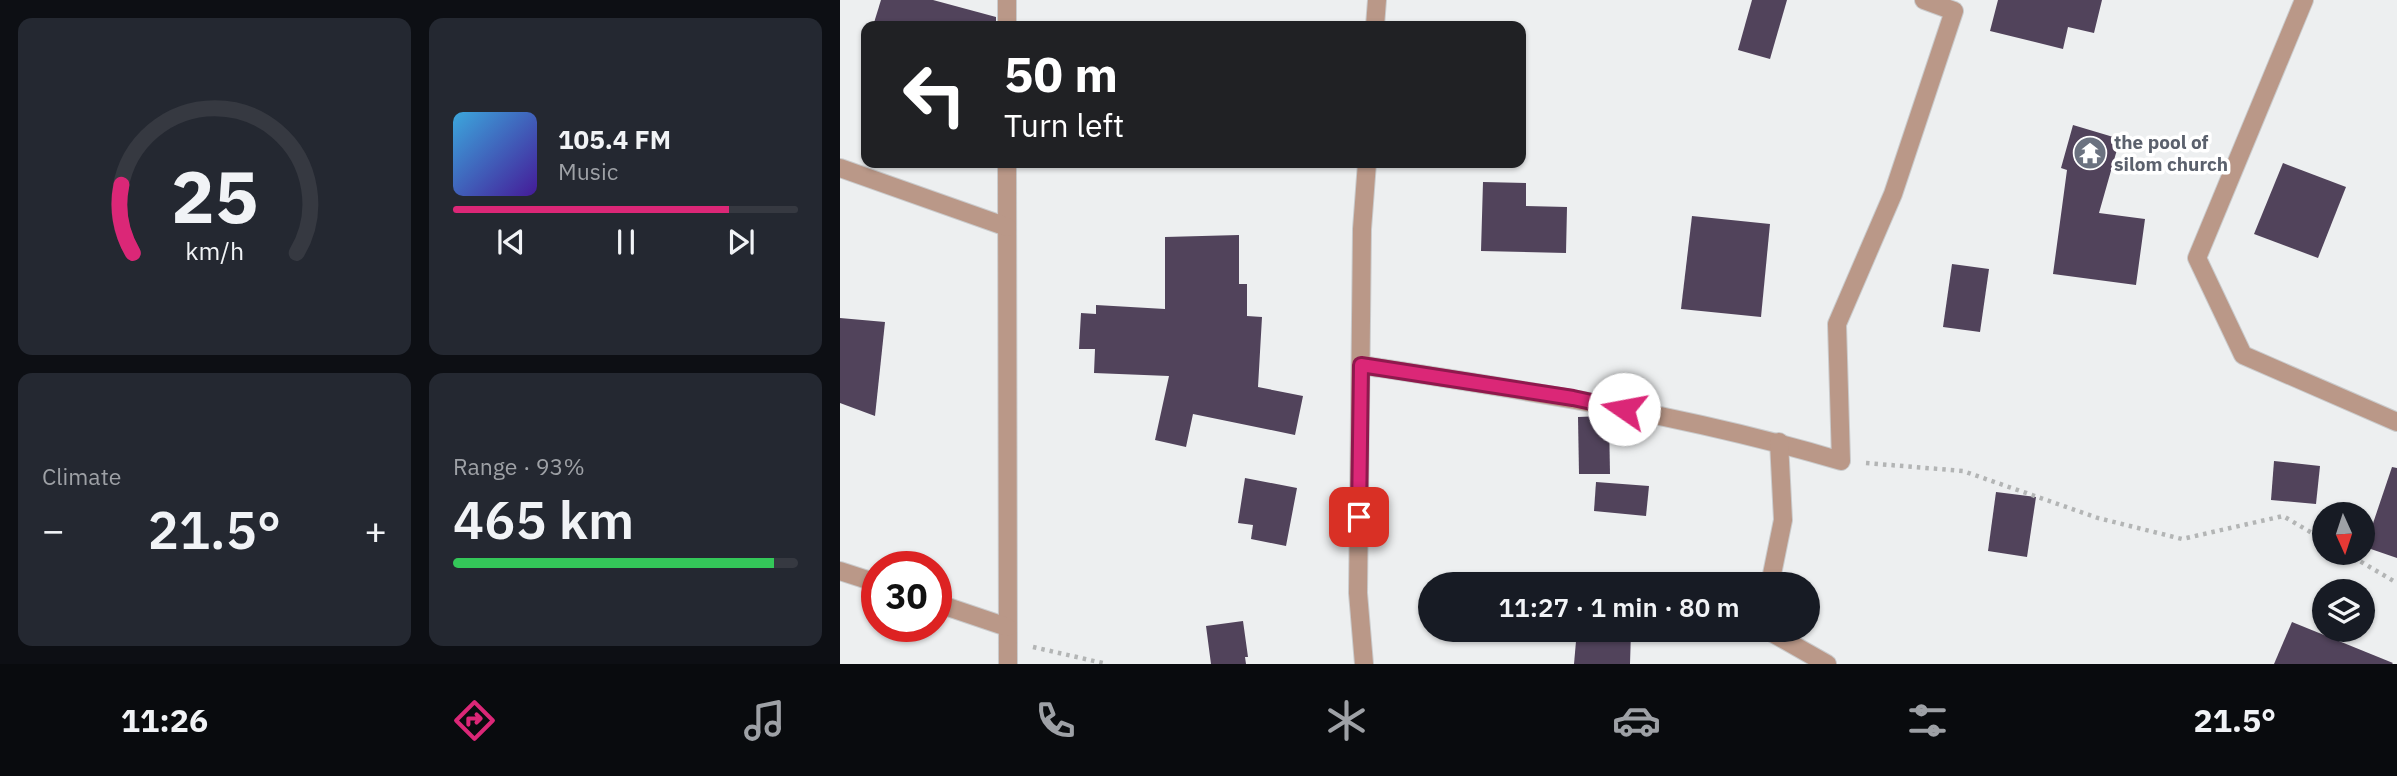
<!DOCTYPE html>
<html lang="en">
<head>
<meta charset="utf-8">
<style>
	:root { --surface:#171b24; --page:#242831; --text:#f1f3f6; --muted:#9ea1a6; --line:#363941; --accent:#db2777 }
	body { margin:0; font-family:"IBM Plex Sans",sans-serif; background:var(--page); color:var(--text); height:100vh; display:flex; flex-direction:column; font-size:26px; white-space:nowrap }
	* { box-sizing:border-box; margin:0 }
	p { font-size:23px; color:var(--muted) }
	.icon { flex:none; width:38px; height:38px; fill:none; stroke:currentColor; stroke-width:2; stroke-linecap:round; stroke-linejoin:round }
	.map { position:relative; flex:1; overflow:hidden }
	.details { display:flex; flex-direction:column; gap:18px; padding:18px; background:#0d0f14; width:840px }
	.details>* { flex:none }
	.banner { position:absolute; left:21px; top:21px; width:665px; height:147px; border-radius:14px; box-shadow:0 2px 5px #0004; background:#202124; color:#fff; overflow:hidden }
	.needle { width:46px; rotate:177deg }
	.controls { position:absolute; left:1472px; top:502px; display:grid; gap:14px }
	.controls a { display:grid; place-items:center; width:63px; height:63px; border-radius:50%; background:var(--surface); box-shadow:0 2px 5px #0004; font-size:35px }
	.speed { position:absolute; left:21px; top:551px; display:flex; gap:14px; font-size:35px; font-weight:700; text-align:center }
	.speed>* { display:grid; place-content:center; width:91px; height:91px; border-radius:50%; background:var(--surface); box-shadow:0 2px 5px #0004; line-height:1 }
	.speed .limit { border:10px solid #d22; background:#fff; color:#111 }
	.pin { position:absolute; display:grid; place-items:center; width:60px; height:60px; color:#fff; margin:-30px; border-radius:14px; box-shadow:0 4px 10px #0006 }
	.me { position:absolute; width:77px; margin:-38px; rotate:282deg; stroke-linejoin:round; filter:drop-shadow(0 0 5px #0008) }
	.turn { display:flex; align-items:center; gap:24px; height:147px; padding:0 28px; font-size:32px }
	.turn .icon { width:91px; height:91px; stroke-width:2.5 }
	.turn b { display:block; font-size:49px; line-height:60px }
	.big { font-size:52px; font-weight:600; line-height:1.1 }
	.details .tile { flex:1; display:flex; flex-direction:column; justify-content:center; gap:10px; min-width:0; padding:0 24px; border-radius:14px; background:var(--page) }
	.details .dial { align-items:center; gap:0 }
	.dial svg { height:182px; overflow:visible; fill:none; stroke:var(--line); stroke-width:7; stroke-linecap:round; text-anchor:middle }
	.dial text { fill:var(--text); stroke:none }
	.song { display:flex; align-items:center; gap:21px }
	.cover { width:84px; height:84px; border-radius:10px; background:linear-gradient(135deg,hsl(200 70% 55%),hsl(260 70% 35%)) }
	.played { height:7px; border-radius:4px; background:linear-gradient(90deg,var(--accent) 80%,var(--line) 80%) }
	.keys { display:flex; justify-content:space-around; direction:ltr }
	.heat { display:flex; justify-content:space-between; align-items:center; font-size:38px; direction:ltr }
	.charge { height:10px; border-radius:5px; background:linear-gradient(90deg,#34c759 93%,var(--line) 0) }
	.details .tiles { flex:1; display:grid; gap:18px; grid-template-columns:repeat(2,1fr) }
	.trip { position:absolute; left:578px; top:572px; width:402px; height:70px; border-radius:35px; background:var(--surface); box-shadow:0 2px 5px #0004; font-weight:600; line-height:70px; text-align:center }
	.dock { display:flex; height:112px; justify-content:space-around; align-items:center; background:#090b0e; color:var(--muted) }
	.dock .icon { width:49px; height:49px }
	.dock .current { color:var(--accent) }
	.dock b { font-size:32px; color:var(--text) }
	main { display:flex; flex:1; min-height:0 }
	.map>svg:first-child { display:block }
	.building { fill:#51435b }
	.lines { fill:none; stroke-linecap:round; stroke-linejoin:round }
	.minor-casing { stroke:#cacbcc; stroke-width:20 }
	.path { stroke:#b3b5b5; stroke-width:4.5; stroke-dasharray:3.5 5; stroke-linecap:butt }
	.minor { stroke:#ba9888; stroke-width:18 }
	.route-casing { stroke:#8e194d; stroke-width:18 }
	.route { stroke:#db2777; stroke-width:12 }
	.labels { text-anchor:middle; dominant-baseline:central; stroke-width:7; stroke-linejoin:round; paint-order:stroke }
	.worship-label { font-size:19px; font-weight:bold; fill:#5b616d; stroke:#fff; text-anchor:start }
</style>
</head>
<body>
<main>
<section class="details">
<div class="tiles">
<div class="tile dial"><svg viewBox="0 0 100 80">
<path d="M14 69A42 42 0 1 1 86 69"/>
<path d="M14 69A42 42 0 0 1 9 39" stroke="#db2777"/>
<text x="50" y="56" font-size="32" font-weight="700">25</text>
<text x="50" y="72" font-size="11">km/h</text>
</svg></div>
<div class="tile">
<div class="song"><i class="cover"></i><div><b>105.4 FM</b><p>Music</p></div></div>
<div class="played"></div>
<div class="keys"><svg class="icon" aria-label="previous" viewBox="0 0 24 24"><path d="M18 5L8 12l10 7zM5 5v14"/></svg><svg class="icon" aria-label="pause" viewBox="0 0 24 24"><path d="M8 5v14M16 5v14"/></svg><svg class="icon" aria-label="next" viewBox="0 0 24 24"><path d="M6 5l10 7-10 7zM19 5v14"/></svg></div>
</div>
<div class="tile"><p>Climate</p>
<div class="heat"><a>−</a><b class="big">21.5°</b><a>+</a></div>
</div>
<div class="tile"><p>Range · 93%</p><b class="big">465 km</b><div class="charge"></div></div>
</div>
</section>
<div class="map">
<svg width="1557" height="664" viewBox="0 0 1557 664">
	<rect width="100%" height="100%" fill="#edeff0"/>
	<g class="building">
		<polygon points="41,0 93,0 156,17 156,26 33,26"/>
		<polygon points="912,0 947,0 930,59 898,50"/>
		<polygon points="1158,0 1262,0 1254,33 1228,27 1223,49 1150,31"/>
		<polygon points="1233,125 1280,139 1259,213 1305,219 1296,285 1213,274 1227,170 1221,168"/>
		<polygon points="1443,163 1506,187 1478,258 1414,234"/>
		<polygon points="643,182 686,183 686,206 727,207 726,253 641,251"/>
		<polygon points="852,216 930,224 921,317 841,309"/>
		<polygon points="399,235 399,284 407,284 407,316 422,317 418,387 463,396 455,435 353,414 346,447 315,440 329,376 254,373 255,349 239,349 241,313 256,314 256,305 325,309 325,237"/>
		<polygon points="1112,264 1149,269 1140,332 1103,327"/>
		<polygon points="0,318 45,322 35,416 0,403"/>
		<polygon points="762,416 769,418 770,474 739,474 738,417"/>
		<polygon points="1434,461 1480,466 1476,504 1431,500"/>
		<polygon points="1552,467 1557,468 1557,558 1525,547"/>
		<polygon points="405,478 457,488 446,546 411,539 413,525 398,523"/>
		<polygon points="756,482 809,486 806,516 754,511"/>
		<polygon points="1156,492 1196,497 1187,557 1148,551"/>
		<polygon points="403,621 408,657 405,657 406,664 371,664 366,626"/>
		<polygon points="1452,622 1553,663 1552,664 1434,664"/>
		<polygon points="737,630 791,630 790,664 734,664"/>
	</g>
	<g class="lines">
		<defs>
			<g id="minor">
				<polyline points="167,0 167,26"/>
				<polyline points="1464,0 1357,258 1403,355 1557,422"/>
				<polyline points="535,26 537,0"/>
				<polyline points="167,163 168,664"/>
				<polyline points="0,168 167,227"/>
				<path d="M521,365C682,390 844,414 1001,461L997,324L1053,194L1114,11L1084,0"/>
				<polyline points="0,571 37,583"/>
				<polyline points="930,584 943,520 939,442"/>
				<polyline points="96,603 167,627"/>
				<polyline points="927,630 987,664"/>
				<polyline points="524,664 518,593 522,229 527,163"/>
			</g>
		</defs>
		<use href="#minor" class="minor-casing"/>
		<g class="path">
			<polyline points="1026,463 1123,471 1258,518 1342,539 1443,516 1484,540"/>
			<polyline points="1506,553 1557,583"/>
			<polyline points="193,647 267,664"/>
		</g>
		<use href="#minor" class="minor"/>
	</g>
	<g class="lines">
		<defs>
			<polyline id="route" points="519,517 521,365 733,398 784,409"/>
		</defs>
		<use href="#route" class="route-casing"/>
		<use href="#route" class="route"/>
	</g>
	<defs>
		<symbol id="temple-disc" viewBox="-11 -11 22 22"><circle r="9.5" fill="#6b7280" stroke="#fff"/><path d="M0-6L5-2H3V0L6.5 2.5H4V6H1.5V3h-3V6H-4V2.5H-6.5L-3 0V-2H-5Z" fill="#fff"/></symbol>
	</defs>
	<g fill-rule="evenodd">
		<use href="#temple-disc" x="1231" y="134" width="38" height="38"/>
	</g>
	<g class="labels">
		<g class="worship-label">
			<text x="1274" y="142">the pool of<tspan x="1274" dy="22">silom church</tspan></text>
		</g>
	</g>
</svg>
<div class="controls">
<a><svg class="needle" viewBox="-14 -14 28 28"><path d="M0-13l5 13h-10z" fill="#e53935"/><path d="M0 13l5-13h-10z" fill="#9ea1a6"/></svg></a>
<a><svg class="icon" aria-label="layers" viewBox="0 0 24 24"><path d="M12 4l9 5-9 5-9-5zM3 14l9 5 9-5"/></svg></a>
</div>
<div class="speed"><div class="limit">30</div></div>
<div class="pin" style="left:519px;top:517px;background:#d93025"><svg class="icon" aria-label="arrive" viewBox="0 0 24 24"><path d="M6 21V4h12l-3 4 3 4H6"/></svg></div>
<svg class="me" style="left:784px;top:409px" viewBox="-20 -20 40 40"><circle r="19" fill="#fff"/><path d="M0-13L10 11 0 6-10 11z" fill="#db2777"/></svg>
<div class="trip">11:27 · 1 min · 80 m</div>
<div class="banner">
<div class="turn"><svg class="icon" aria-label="left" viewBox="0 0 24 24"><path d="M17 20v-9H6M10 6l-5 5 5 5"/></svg><div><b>50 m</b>Turn left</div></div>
</div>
</div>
</main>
<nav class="dock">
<b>11:26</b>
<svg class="icon current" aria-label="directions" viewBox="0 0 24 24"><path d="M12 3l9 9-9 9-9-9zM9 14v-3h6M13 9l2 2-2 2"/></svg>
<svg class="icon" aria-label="music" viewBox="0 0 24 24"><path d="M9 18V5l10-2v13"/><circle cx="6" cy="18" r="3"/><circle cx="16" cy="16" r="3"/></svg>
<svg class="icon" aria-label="phone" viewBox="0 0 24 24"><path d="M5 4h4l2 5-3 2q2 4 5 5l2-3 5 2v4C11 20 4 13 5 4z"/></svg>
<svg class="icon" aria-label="climate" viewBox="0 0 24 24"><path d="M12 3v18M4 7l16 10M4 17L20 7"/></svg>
<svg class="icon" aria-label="car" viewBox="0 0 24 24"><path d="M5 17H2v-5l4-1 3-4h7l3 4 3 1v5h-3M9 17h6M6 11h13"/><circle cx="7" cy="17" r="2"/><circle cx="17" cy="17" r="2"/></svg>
<svg class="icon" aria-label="filters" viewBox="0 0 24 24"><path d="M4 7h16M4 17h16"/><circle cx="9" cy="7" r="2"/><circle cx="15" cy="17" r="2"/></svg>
<b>21.5°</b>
</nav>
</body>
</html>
